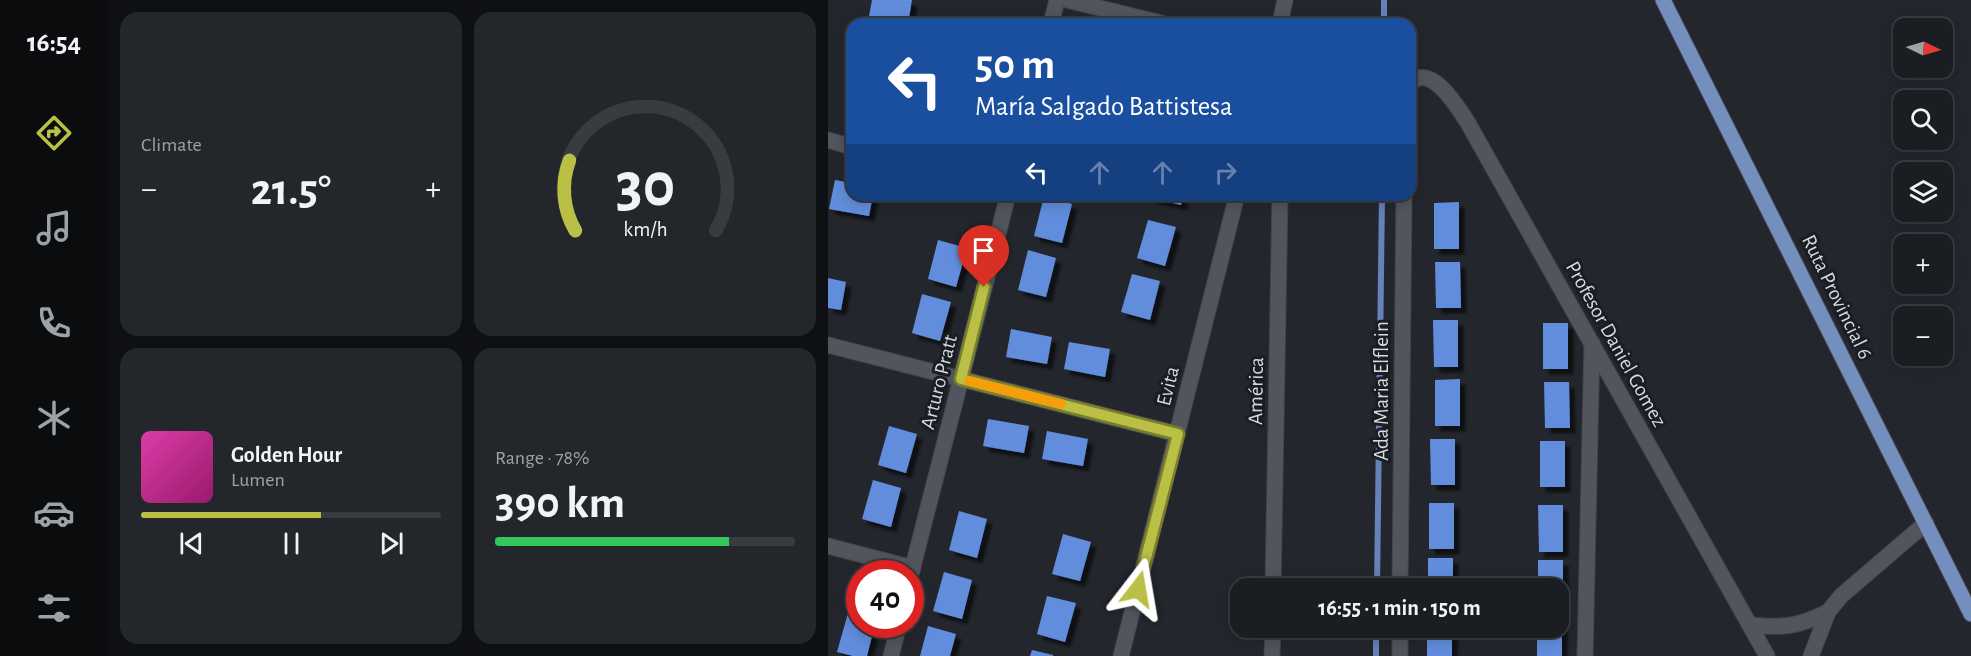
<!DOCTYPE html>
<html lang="en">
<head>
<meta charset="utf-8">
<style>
	:root { --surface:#1a1d22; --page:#23262a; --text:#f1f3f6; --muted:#9fa2a5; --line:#383b40; --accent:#bac045 }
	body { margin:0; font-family:"Alegreya Sans",sans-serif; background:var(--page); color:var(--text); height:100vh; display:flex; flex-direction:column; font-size:22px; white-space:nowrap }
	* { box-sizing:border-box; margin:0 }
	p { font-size:20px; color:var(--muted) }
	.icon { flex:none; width:33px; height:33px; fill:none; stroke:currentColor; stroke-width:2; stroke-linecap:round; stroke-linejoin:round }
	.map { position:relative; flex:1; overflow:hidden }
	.side { display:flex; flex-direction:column; gap:12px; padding:12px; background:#0e1013; width:720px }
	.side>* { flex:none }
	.top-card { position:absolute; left:18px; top:18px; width:570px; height:183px; border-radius:18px; box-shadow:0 3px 15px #0003,0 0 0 2px var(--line); background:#1a4fa0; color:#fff; overflow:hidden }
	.needle { width:39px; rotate:95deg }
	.controls { position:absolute; left:1065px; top:18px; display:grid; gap:12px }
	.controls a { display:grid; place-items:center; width:60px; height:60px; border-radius:12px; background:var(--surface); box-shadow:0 3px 15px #0003,0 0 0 2px var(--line); font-size:30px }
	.speed { position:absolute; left:18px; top:560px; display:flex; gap:12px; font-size:30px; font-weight:700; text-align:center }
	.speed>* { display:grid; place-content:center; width:78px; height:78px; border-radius:50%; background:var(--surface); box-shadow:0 3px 15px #0003,0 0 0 2px var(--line); line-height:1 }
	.speed .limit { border:9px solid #d22; background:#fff; color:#111 }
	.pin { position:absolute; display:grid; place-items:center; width:51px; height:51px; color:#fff; margin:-62px -26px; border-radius:50% 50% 50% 0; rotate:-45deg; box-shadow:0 0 6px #0007 }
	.pin .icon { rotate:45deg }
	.me { position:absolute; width:66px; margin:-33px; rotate:14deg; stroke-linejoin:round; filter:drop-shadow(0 0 4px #0008) }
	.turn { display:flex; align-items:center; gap:21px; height:126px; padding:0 30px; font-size:27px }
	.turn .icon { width:78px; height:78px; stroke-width:2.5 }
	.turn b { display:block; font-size:42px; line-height:51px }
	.lanes { display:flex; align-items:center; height:57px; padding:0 30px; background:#0003; justify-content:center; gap:30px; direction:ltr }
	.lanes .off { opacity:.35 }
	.big { font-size:45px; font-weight:700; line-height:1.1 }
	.side .tile { flex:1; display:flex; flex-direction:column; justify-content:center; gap:9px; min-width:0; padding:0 21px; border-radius:18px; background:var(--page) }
	.side .dial { align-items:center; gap:0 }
	.dial svg { height:156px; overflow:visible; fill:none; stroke:var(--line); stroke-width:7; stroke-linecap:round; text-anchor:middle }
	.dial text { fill:var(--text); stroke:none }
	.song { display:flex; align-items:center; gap:18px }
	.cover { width:72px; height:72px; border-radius:9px; background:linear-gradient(135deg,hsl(320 70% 55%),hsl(320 70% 35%)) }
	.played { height:6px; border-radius:3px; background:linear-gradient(90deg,var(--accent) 60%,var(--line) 60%) }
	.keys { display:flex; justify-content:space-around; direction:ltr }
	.heat { display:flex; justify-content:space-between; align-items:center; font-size:33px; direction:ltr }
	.charge { height:9px; border-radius:4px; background:linear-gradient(90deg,#34c759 78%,var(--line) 0) }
	.side .tiles { flex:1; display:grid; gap:12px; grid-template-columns:repeat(2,1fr) }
	.trip { position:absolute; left:402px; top:578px; width:339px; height:60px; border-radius:18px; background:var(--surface); box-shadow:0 3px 15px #0003,0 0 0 2px var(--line); font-weight:700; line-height:60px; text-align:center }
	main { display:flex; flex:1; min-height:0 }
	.tab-bar { display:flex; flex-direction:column; width:108px; justify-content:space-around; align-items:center; background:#0a0c0e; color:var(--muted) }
	.tab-bar .icon { width:42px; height:42px }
	.tab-bar .selected { color:var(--accent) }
	.tab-bar b { font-size:27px; color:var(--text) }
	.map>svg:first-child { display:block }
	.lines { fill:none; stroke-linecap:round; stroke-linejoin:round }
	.stream { stroke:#6682b8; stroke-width:6 }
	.building { fill:#628ddc; filter:url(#shadow) }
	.minor-casing { stroke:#424549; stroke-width:17 }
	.tertiary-casing { stroke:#424549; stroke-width:17 }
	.primary-casing { stroke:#424549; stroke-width:17 }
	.minor { stroke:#52555d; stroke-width:15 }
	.tertiary { stroke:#52555d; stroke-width:15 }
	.primary { stroke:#748ebe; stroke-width:15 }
	.route-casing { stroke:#797d2d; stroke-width:15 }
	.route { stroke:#bac045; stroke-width:10 }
	.slow { stroke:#f59e0b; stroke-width:10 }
	.labels { text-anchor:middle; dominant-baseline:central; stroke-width:6; stroke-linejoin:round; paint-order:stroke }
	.street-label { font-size:21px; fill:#d7dade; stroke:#1a1d23 }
</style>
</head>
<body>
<main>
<nav class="tab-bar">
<b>16:54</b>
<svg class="icon selected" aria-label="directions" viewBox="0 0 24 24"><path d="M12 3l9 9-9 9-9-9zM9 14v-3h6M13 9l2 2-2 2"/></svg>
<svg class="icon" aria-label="music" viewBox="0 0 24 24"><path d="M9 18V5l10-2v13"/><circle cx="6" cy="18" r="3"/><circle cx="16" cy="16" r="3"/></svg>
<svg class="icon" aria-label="phone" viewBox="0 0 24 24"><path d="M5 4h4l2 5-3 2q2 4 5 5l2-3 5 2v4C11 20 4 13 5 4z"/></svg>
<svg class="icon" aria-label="climate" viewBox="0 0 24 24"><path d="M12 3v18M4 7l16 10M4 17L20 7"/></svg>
<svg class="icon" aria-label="car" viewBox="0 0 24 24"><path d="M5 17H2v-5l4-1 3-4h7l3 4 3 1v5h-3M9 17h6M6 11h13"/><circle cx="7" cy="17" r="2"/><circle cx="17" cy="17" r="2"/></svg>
<svg class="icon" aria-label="filters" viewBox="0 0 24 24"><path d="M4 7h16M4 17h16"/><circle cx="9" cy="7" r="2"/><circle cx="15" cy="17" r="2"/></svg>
</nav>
<section class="side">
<div class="tiles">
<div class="tile"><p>Climate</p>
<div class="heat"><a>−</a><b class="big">21.5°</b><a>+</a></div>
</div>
<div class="tile dial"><svg viewBox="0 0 100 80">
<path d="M14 69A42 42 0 1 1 86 69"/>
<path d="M14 69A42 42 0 0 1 11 33" stroke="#bac045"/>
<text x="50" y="56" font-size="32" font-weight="700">30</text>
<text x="50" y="72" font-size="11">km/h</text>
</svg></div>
<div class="tile">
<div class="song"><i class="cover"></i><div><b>Golden Hour</b><p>Lumen</p></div></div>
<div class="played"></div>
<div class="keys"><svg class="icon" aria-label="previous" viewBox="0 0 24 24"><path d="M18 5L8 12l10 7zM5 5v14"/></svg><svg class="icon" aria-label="pause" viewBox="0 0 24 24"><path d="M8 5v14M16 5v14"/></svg><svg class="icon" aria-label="next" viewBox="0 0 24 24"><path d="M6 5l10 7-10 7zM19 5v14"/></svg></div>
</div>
<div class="tile"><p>Range · 78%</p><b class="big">390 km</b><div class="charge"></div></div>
</div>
</section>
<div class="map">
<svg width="1143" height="656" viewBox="0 0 1143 656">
	<defs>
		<filter id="shadow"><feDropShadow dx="5.5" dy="5.5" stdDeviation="1.5" flood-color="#0009"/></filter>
	</defs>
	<rect width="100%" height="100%" fill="#23272d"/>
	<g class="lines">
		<g class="stream">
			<polyline points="556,24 556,0"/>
			<polyline points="549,588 554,195"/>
			<polyline points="548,656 548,627"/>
		</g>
	</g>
	<g class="building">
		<polygon points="44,0 84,0 80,24 41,16"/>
		<polygon points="23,89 24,89 24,116 18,115"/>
		<polygon points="7,180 24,183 24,195 45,195 41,216 1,209"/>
		<polygon points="325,195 355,195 353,205 324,198"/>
		<polygon points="216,196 244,204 234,243 206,236"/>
		<polygon points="631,202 631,249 606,249 606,203"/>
		<polygon points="320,220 348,227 337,266 309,258"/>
		<polygon points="110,240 139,248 128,287 100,279"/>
		<polygon points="200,250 228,258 218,297 190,290"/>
		<polygon points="607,262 632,262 633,308 608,308"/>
		<polygon points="304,274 332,281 322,320 293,312"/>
		<polygon points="0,278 18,282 13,310 0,308"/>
		<polygon points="94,294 123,302 112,341 84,333"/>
		<polygon points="605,320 630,320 630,367 606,367"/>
		<rect x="715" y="323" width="25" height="46"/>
		<polygon points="183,329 224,337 219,364 178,357"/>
		<polygon points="241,342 282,349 277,377 236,369"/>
		<polygon points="632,379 632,426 607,426 607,380"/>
		<polygon points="716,382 741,382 742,428 717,428"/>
		<polygon points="160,419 201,426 196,453 155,446"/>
		<polygon points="61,426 89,434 78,473 50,465"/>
		<polygon points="219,431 260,439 255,466 214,459"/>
		<polygon points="602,439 627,439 627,485 603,485"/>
		<rect x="712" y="441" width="25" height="46"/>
		<polygon points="45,480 73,488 63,527 34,519"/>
		<rect x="601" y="503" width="25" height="46"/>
		<polygon points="710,505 735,505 735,552 711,552"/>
		<polygon points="131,511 159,519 149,558 121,550"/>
		<polygon points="235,534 263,542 252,581 224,574"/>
		<rect x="600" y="558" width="25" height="30"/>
		<polygon points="710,560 735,560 735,606 730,606 730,588 710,588"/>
		<polygon points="116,572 144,580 134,619 105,611"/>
		<polygon points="219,596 248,603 237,642 209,634"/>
		<polygon points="20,613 32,616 32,624 47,624 39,656 25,656 9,652"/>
		<polygon points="730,618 734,618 734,656 709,656 709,627 730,627"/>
		<polygon points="100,626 128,634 122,656 92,656"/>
		<rect x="599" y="627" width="25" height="29"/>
		<polygon points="204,650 225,655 225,656 202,656"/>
	</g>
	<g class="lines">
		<defs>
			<g id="minor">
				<polyline points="239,0 337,24"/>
				<polyline points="223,24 229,0"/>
				<path d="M582,84C602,60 631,109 640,123L939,656"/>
				<polyline points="0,140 24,147"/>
				<polyline points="0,345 349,434"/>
				<polyline points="0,546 85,568"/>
				<polyline points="82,578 180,195"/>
				<polyline points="445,588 452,195"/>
				<polyline points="572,588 576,195"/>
				<path d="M922,625C955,628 969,627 1000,612"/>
				<polyline points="63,656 71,624"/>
				<polyline points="444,656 445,627"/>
				<polyline points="572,656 572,627"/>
				<polyline points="757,656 764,343"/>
				<polyline points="983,656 1000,612 1013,596 1098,523"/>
			</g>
			<g id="tertiary">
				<polyline points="452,24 457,0"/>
				<polyline points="293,656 409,195"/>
			</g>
			<polyline id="primary" points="835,0 1143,614"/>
		</defs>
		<use href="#minor" class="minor-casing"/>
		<use href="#tertiary" class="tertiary-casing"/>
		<use href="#primary" class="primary-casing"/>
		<use href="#minor" class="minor"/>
		<use href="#tertiary" class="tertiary"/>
		<use href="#primary" class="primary"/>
	</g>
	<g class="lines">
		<defs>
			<polyline id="route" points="156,287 133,379 350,434 310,589"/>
		</defs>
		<use href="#route" class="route-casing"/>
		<use href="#route" class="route"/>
		<polyline class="slow" points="141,381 233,404"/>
	</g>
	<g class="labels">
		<g class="street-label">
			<text transform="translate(1009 297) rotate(64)">Ruta Provincial 6</text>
			<text transform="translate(788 344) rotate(61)">Profesor Daniel Gomez</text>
			<text transform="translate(111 382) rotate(-76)">Arturo Pratt</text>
			<text transform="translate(340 386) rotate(-76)">Evita</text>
			<text transform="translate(428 391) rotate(-89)">América</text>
			<text transform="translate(553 391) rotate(-90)">Ada Maria Elflein</text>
		</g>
	</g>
</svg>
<div class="controls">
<a><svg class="needle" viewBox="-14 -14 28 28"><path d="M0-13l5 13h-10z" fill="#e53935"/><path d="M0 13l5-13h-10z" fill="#9fa2a5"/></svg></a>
<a><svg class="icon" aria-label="search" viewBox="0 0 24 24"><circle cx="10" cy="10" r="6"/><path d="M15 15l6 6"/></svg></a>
<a><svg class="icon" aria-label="layers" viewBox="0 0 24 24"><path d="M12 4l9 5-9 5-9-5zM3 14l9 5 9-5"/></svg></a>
<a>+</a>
<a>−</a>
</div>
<div class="speed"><div class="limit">40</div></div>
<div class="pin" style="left:156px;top:287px;background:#d93025"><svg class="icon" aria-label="arrive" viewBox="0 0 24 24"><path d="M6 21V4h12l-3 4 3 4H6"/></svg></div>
<svg class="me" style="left:310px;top:589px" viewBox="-20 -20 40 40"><path d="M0-17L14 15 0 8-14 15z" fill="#bac045" stroke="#fff" stroke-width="4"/></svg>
<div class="trip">16:55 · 1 min · 150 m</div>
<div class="top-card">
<div class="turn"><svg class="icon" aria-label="left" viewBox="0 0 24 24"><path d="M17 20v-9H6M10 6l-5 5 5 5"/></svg><div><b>50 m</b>María Salgado Battistesa</div></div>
<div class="lanes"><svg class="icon" aria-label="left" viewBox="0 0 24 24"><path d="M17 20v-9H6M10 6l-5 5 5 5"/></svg><svg class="icon off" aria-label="ahead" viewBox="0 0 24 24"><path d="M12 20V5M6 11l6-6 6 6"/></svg><svg class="icon off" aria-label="ahead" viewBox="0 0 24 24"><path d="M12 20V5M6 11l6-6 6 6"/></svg><svg class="icon off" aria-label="right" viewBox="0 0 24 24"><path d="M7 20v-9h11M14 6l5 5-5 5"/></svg></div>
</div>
</div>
</main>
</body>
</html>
